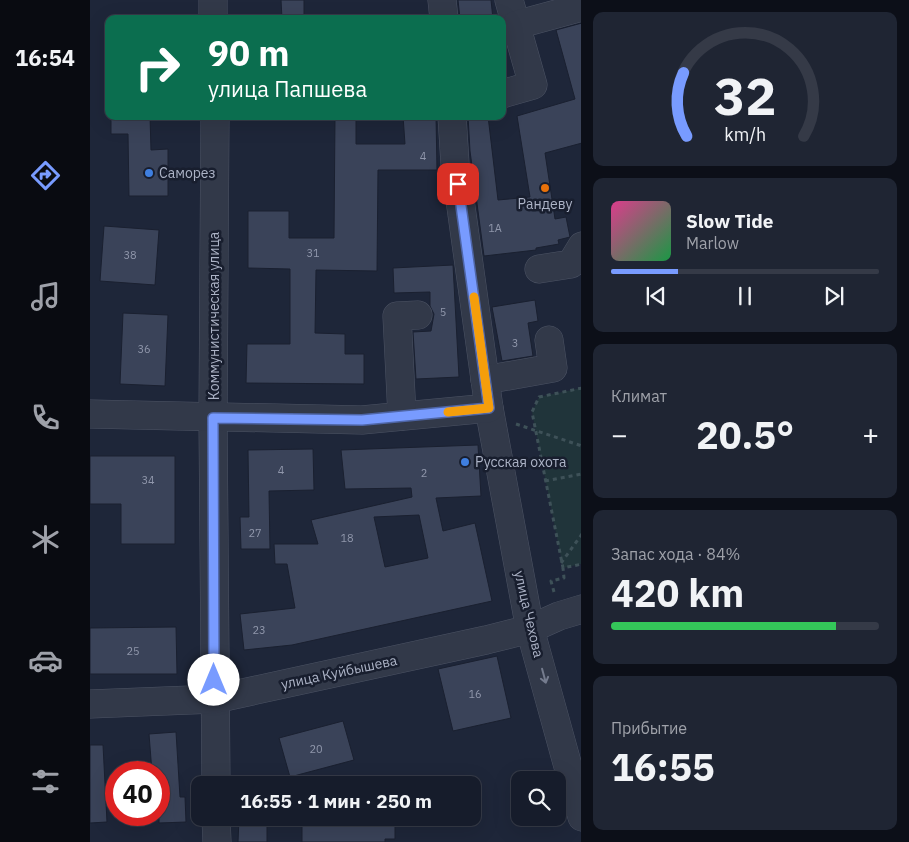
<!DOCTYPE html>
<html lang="ru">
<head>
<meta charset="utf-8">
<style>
	:root { --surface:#161c2b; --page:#1f2533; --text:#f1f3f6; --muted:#9ea1a9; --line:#353a47; --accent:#789bff }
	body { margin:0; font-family:"IBM Plex Sans",sans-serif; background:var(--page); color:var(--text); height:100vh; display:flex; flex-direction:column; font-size:19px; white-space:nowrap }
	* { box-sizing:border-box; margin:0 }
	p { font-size:16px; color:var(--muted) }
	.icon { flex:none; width:28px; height:28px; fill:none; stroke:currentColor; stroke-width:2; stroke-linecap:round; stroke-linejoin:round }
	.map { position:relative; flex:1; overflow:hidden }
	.sheet { display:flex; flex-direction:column; gap:12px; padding:12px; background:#0c0f18; width:328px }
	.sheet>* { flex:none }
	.guide { position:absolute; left:15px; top:15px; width:401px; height:105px; border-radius:10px; box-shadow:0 5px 20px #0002,0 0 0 1px var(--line); background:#0b6e4f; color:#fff; overflow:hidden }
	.fabs { position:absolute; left:421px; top:771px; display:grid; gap:10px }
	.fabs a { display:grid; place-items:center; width:55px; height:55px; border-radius:10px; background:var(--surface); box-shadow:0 5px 20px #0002,0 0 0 1px var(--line); font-size:25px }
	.speed { position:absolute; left:15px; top:761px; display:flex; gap:10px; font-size:25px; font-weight:700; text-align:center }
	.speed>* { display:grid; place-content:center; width:65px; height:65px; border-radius:50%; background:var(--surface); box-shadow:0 5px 20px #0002,0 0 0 1px var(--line); line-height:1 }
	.speed .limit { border:8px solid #d22; background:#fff; color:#111 }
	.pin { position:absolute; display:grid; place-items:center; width:42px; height:42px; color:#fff; margin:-21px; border-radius:10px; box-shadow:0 2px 8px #0006 }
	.me { position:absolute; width:55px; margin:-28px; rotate:0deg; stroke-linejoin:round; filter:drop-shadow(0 0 4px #0008) }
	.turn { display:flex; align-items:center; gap:18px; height:105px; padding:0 20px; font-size:22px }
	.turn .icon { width:65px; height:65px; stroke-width:2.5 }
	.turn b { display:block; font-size:35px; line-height:42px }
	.big { font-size:38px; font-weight:800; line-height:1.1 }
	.sheet .card { flex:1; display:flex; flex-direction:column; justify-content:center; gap:8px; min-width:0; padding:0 18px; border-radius:10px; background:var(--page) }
	.sheet .dial { align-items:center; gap:0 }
	.dial svg { height:130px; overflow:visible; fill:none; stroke:var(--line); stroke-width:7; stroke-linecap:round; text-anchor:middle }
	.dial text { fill:var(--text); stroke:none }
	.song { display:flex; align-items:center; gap:15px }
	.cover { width:60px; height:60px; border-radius:8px; background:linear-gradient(135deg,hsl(330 70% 55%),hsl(140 70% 35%)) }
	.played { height:5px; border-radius:2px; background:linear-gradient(90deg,var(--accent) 25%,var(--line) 25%) }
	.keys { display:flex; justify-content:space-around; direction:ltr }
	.heat { display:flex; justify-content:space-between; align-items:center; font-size:28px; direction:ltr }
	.charge { height:8px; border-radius:4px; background:linear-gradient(90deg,#34c759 84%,var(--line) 0) }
	.trip { position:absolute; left:101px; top:776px; width:290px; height:50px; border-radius:10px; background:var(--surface); box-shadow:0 5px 20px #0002,0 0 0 1px var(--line); font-weight:800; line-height:50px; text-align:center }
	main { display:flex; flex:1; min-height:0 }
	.menu { display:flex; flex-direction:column; width:90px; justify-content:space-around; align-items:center; background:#090b11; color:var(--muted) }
	.menu .icon { width:35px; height:35px }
	.menu .current { color:var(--accent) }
	.menu b { font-size:22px; color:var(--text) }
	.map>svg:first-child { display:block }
	.park { fill:#20343a }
	.building { fill:#3a4359; stroke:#1a2030; fill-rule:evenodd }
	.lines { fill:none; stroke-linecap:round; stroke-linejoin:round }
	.minor-casing { stroke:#4c5364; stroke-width:29 }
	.path { stroke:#3e5158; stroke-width:3; stroke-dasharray:4 4; stroke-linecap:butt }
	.minor { stroke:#323949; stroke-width:28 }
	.oneway { stroke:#757c8e }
	.route-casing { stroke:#4e65a6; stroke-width:12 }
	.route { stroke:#789bff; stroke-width:9 }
	.slow { stroke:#f59e0b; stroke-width:9 }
	.shop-dot { fill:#3f7fe0; stroke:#181e2e; stroke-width:2 }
	.food-dot { fill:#e8710a; stroke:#181e2e; stroke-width:2 }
	.labels { text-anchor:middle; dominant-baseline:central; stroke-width:5; stroke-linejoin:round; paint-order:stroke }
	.number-label { font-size:11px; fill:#9097ab }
	.poi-label { font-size:14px; fill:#acb3c6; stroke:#181e2e; text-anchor:start }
	.street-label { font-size:14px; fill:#acb3c6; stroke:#181e2e }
</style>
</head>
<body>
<main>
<nav class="menu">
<b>16:54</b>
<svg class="icon current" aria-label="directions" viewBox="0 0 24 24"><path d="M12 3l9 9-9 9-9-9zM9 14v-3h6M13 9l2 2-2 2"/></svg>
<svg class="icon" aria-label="music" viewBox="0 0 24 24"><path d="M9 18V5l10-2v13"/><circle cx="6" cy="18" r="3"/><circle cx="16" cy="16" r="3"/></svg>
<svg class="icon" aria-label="phone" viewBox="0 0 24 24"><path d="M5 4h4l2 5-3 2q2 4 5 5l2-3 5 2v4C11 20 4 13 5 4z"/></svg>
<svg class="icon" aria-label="climate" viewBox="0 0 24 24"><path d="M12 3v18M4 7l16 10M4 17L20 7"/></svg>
<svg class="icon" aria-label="car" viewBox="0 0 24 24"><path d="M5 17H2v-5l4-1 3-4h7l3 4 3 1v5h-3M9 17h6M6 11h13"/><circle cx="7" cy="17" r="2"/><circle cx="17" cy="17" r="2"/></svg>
<svg class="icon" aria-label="filters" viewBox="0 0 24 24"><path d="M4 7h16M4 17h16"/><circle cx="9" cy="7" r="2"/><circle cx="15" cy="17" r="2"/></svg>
</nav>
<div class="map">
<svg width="492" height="842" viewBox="0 0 492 842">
	<rect width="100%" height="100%" fill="#1e2639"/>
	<polygon class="park" points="491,388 491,564 473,568 442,412 449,397"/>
	<g class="building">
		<polygon points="191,0 214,0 214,19 192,19"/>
		<polygon points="368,0 401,0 403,19 370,19"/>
		<polygon points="492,23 492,143 455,153 465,219 476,217 480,237 468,240 469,244 446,248 446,250 394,256 380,151 378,116 398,116 408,200 440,197 427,116 485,99 466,30"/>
		<polygon points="21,116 60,116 61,150 78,149 78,196 39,196 38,134 21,134"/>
		<polygon points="245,116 266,116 266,144 315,144 313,116 346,116 347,170 288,170 287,271 226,270 225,333 255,334 255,354 274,354 274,384 156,383 157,344 200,344 200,269 158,268 158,211 199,211 199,238 244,238"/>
		<polygon points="14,226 69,230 65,285 10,281"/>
		<polygon points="363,265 369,377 326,379 323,332 341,331 344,314 340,306 340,292 304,293 303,268"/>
		<polygon points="445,300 448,321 438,323 443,356 412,361 402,307"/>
		<polygon points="33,313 78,315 75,386 30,384"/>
		<path d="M388,445L391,496L346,498L353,531L385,523L402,601L202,645L154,650L150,614L205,608L197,564H185L184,544H228L221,520L322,497L321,488L255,489L251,450ZM329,515L338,558L295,567L284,517Z"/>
		<polygon points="223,449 224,490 179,491 180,549 151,549 150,517 159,517 158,450"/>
		<polygon points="0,456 85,456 85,544 31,544 31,504 0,504"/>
		<polygon points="86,627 87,674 0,674 0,628"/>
		<polygon points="407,656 421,718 363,731 348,669"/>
		<polygon points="253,721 264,760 200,777 189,738"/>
		<polygon points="86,732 90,797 95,797 96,822 69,823 69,772 62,772 59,734"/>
		<polygon points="0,745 13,745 17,822 0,823"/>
		<polygon points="149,818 177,818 177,842 148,842"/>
		<polygon points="212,818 305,818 305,839 295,839 295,842 212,842"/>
	</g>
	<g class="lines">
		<defs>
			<g id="minor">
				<polyline points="123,0 123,19"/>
				<polyline points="352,0 354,19"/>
				<polyline points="419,0 426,25"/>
				<polyline points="412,94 443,85 426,25 492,7"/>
				<polyline points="125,116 123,418 126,785"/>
				<polyline points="362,116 365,164 399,408 440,629 492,817"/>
				<polyline points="449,269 481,264 492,246"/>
				<polyline points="395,380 463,368 459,340"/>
				<polyline points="0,414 272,420 399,408"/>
				<polyline points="312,416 307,316 328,315"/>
				<polyline points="0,704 125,699 396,640 440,629 469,616 492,609"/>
				<polyline points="126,818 127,842"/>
			</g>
		</defs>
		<use href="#minor" class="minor-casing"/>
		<g class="path">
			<polyline points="492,388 449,397 442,412 473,568 492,564"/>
			<polyline points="426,424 492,446"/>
			<polyline points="455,481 492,474"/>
			<polyline points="471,563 492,534"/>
			<polyline points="464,592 461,581 474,578 473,568"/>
		</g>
		<use href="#minor" class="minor"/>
	</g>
	<defs><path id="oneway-shaft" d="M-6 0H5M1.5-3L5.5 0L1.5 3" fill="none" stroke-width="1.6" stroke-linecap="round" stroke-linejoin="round" transform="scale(1.25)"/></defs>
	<use class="oneway" href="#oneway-shaft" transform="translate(454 676) rotate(75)"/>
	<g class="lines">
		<defs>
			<polyline id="route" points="124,680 123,418 272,420 399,408 368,184"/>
		</defs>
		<use href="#route" class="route-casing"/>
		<use href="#route" class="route"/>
		<polyline class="slow" points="358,412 399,408 384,297"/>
	</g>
	<g class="shop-dot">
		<circle cx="59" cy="173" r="5"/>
		<circle cx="375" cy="462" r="5"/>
	</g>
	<circle class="food-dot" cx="455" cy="188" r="5"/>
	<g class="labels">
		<g class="number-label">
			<text x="333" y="156">4</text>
			<text x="405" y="228">1А</text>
			<text x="223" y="253">31</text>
			<text x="40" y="255">38</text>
			<text x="353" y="312">5</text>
			<text x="425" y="343">3</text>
			<text x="54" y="349">36</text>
			<text x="191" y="470">4</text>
			<text x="334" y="473">2</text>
			<text x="58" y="480">34</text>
			<text x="165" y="533">27</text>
			<text x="257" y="538">18</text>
			<text x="169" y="630">23</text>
			<text x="43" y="651">25</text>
			<text x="385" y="694">16</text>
			<text x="226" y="749">20</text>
		</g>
		<g class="poi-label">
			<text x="69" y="173">Саморез</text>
			<text x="455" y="204" text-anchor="middle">Рандеву</text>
			<text x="385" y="462">Русская охота</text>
		</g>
		<g class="street-label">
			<text transform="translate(124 316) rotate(-90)">Коммунистическая улица</text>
			<text transform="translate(439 614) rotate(77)">улица Чехова</text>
			<text transform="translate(249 672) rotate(-12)">улица Куйбышева</text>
		</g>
	</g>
</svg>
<div class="fabs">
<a><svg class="icon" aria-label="search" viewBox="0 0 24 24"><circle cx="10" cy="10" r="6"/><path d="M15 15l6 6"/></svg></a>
</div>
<div class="speed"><div class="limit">40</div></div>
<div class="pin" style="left:368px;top:184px;background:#d93025"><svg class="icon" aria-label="arrive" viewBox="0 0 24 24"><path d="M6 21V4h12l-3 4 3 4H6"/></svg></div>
<svg class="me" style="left:124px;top:680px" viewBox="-20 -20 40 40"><circle r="19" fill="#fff"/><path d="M0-13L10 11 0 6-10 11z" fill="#789bff"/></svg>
<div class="trip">16:55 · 1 мин · 250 m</div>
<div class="guide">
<div class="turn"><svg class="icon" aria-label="right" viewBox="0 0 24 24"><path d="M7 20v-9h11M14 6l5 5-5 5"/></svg><div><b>90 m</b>улица Папшева</div></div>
</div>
</div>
<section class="sheet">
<div class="card dial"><svg viewBox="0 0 100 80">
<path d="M14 69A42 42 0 1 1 86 69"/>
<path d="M14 69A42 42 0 0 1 12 30" stroke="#789bff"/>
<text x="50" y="56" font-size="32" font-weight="700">32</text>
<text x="50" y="72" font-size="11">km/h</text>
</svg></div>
<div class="card">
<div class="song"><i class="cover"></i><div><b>Slow Tide</b><p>Marlow</p></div></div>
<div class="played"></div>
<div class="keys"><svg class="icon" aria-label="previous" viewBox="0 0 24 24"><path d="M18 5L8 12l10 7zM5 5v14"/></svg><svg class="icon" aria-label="pause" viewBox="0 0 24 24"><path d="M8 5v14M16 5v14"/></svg><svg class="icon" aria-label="next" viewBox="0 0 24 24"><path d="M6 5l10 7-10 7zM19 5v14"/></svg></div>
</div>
<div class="card"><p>Климат</p>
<div class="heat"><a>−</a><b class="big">20.5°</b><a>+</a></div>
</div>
<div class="card"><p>Запас хода · 84%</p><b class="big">420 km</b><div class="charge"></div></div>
<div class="card"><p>Прибытие</p><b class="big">16:55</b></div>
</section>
</main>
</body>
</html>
